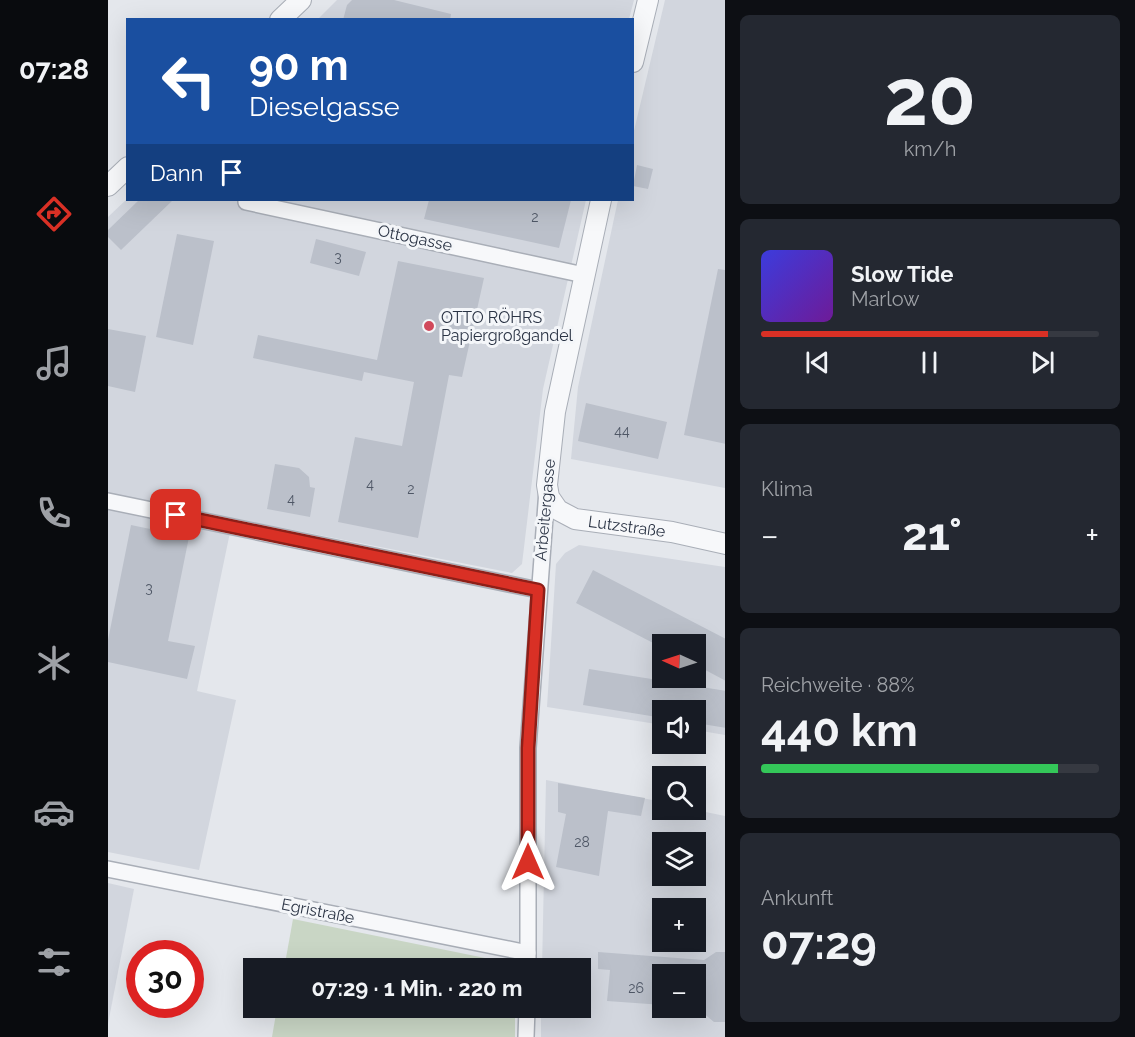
<!DOCTYPE html>
<html lang="de">
<head>
<meta charset="utf-8">
<style>
	:root { --surface:#171b24; --page:#242831; --text:#f1f3f6; --muted:#9ea1a6; --line:#363941; --accent:#d93025 }
	body { margin:0; font-family:Raleway,sans-serif; background:var(--page); color:var(--text); height:100vh; display:flex; flex-direction:column; font-size:22px; white-space:nowrap }
	* { box-sizing:border-box; margin:0 }
	p { font-size:20px; color:var(--muted) }
	.icon { flex:none; width:33px; height:33px; fill:none; stroke:currentColor; stroke-width:2; stroke-linecap:round; stroke-linejoin:round }
	.map { position:relative; flex:1; overflow:hidden }
	.side { display:flex; flex-direction:column; gap:15px; padding:15px; background:#0d0f14; width:410px }
	.side>* { flex:none }
	.hud { position:absolute; left:18px; top:18px; width:508px; height:183px; border-radius:0px; box-shadow:0 6px 24px #0002; background:#1a4fa0; color:#fff; overflow:hidden }
	.needle { width:39px; rotate:273deg }
	.buttons { position:absolute; left:544px; top:634px; display:grid; gap:12px }
	.buttons a { display:grid; place-items:center; width:54px; height:54px; border-radius:0px; background:var(--surface); box-shadow:0 6px 24px #0002; font-size:30px }
	.speed { position:absolute; left:18px; top:940px; display:flex; gap:12px; font-size:30px; font-weight:700; text-align:center }
	.speed>* { display:grid; place-content:center; width:78px; height:78px; border-radius:50%; background:var(--surface); box-shadow:0 6px 24px #0002; line-height:1 }
	.speed .limit { border:9px solid #d22; background:#fff; color:#111 }
	.pin { position:absolute; display:grid; place-items:center; width:51px; height:51px; color:#fff; margin:-26px; border-radius:12px; box-shadow:0 3px 9px #0006 }
	.me { position:absolute; width:66px; margin:-33px; rotate:0deg; stroke-linejoin:round; filter:drop-shadow(0 0 4px #0008) }
	.turn { display:flex; align-items:center; gap:21px; height:126px; padding:0 24px; font-size:27px }
	.turn .icon { width:78px; height:78px; stroke-width:2.5 }
	.turn b { display:block; font-size:42px; line-height:51px }
	.then { display:flex; align-items:center; height:57px; padding:0 24px; background:#0003; gap:12px; font-size:22px }
	.big { font-size:45px; font-weight:700; line-height:1.1 }
	.side .tile { flex:1; display:flex; flex-direction:column; justify-content:center; gap:9px; min-width:0; padding:0 21px; border-radius:9px; background:var(--page) }
	.side .dial { align-items:center; gap:0 }
	.dial b { font-size:78px; line-height:1 }
	.song { display:flex; align-items:center; gap:18px }
	.cover { width:72px; height:72px; border-radius:9px; background:linear-gradient(135deg,hsl(240 70% 55%),hsl(280 70% 35%)) }
	.played { height:6px; border-radius:3px; background:linear-gradient(90deg,var(--accent) 85%,var(--line) 85%) }
	.keys { display:flex; justify-content:space-around; direction:ltr }
	.heat { display:flex; justify-content:space-between; align-items:center; font-size:33px; direction:ltr }
	.charge { height:9px; border-radius:4px; background:linear-gradient(90deg,#34c759 88%,var(--line) 0) }
	.trip { position:absolute; left:135px; top:958px; width:348px; height:60px; border-radius:0px; background:var(--surface); box-shadow:0 6px 24px #0002; font-weight:700; line-height:60px; text-align:center }
	main { display:flex; flex:1; min-height:0 }
	.tabs { display:flex; flex-direction:column; width:108px; justify-content:space-around; align-items:center; background:#090b0e; color:var(--muted) }
	.tabs .icon { width:42px; height:42px }
	.tabs .active { color:var(--accent) }
	.tabs b { font-size:27px; color:var(--text) }
	.map>svg:first-child { display:block }
	.built { fill:#d2d6de; fill-rule:evenodd }
	.green { fill:#c9d6c5 }
	.building { fill:#bbc0ca }
	.lines { fill:none; stroke-linecap:round; stroke-linejoin:round }
	.minor-casing { stroke:#a9aeb7; stroke-width:18 }
	.tertiary-casing { stroke:#a9aeb7; stroke-width:22 }
	.minor { stroke:#f7f8fa; stroke-width:15 }
	.tertiary { stroke:#f7f8fa; stroke-width:20 }
	.route-casing { stroke:#8d1f18; stroke-width:15 }
	.route { stroke:#d93025; stroke-width:10 }
	.poi-dot { fill:#d1495b; stroke:#f4f6f9; stroke-width:2 }
	.labels { text-anchor:middle; dominant-baseline:central; stroke-width:6; stroke-linejoin:round; paint-order:stroke }
	.number-label { font-size:14px; fill:#4f5766 }
	.street-label { font-size:16px; fill:#2b3445; stroke:#f4f6f9 }
	.poi-label { font-size:16px; fill:#2b3445; stroke:#f4f6f9; text-anchor:start }
</style>
</head>
<body>
<main>
<nav class="tabs">
<b>07:28</b>
<svg class="icon active" aria-label="directions" viewBox="0 0 24 24"><path d="M12 3l9 9-9 9-9-9zM9 14v-3h6M13 9l2 2-2 2"/></svg>
<svg class="icon" aria-label="music" viewBox="0 0 24 24"><path d="M9 18V5l10-2v13"/><circle cx="6" cy="18" r="3"/><circle cx="16" cy="16" r="3"/></svg>
<svg class="icon" aria-label="phone" viewBox="0 0 24 24"><path d="M5 4h4l2 5-3 2q2 4 5 5l2-3 5 2v4C11 20 4 13 5 4z"/></svg>
<svg class="icon" aria-label="climate" viewBox="0 0 24 24"><path d="M12 3v18M4 7l16 10M4 17L20 7"/></svg>
<svg class="icon" aria-label="car" viewBox="0 0 24 24"><path d="M5 17H2v-5l4-1 3-4h7l3 4 3 1v5h-3M9 17h6M6 11h13"/><circle cx="7" cy="17" r="2"/><circle cx="17" cy="17" r="2"/></svg>
<svg class="icon" aria-label="filters" viewBox="0 0 24 24"><path d="M4 7h16M4 17h16"/><circle cx="9" cy="7" r="2"/><circle cx="15" cy="17" r="2"/></svg>
</nav>
<div class="map">
<svg width="618" height="1037" viewBox="0 0 618 1037">
	<rect width="100%" height="100%" fill="#e4e7ec"/>
	<g class="built">
		<polygon points="229,0 526,0 521,19 209,20"/>
		<polygon points="557,0 617,0 617,488 463,459 470,387 510,200 525,200 525,135"/>
		<polygon points="19,199 478,200 435,389 414,564 404,573 125,518 89,691 128,700 91,870 0,852 0,217"/>
		<path d="M471,545L617,567V735L588,730V711H555V725L439,707L448,564L457,553ZM555,645H588V678H555Z"/>
		<path d="M438,780L555,802V810H588L617,816V1037H433V1008H472V969H434ZM555,843H588V876H555ZM555,909H588V942H555ZM555,975H588V1008H555Z"/>
		<polygon points="0,883 26,889 0,1024"/>
	</g>
	<g class="green">
		<polygon points="185,919 382,959 401,969 176,969"/>
		<polygon points="169,1008 407,1008 407,1037 164,1037"/>
	</g>
	<g class="building">
		<polygon points="244,0 286,0 343,14 342,20 235,20 239,5"/>
		<polygon points="529,165 545,169 540,189 525,186"/>
		<polygon points="31,200 65,200 13,250 0,237 0,230"/>
		<polygon points="321,200 463,200 451,248 316,219"/>
		<polygon points="69,234 106,241 85,345 48,337"/>
		<polygon points="208,239 258,252 251,276 202,263"/>
		<polygon points="290,261 376,278 354,377 341,375 310,538 230,522 247,437 294,446 306,382 256,372 254,381 145,358 150,335 269,360"/>
		<polygon points="610,269 618,270 618,444 576,435"/>
		<polygon points="0,329 38,336 27,392 0,386"/>
		<polygon points="478,403 559,422 550,459 470,441"/>
		<polygon points="167,464 191,468 201,477 202,487 207,488 202,517 159,509"/>
		<polygon points="23,525 81,537 60,641 87,646 79,679 0,662 0,640"/>
		<polygon points="485,570 618,639 618,681 588,665 588,645 549,645 468,603"/>
		<polygon points="481,669 618,691 618,728 588,723 588,711 555,711 555,718 475,705"/>
		<polygon points="450,783 537,798 533,816 500,811 491,876 448,867 458,814 450,812"/>
		<polygon points="490,952 596,960 608,952 618,952 618,1022 606,1022 588,1007 588,975 555,975 555,1005 499,1001 502,970 490,969"/>
	</g>
	<g class="lines">
		<defs>
			<g id="minor">
				<polyline points="138,202 476,275"/>
				<polyline points="0,501 430,590"/>
				<polyline points="0,869 420,953"/>
				<polyline points="420,969 420,748 439,490"/>
				<polyline points="418,1037 419,1008"/>
			</g>
			<g id="tertiary">
				<polyline points="172,20 193,0"/>
				<polyline points="525,62 540,0"/>
				<polyline points="0,186 20,167"/>
				<path id="s1" d="M493,200L447,412L439,485L441,497L450,510L467,519L564,532L618,544"/>
			</g>
		</defs>
		<use href="#minor" class="minor-casing"/>
		<use href="#tertiary" class="tertiary-casing"/>
		<use href="#minor" class="minor"/>
		<use href="#tertiary" class="tertiary"/>
	</g>
	<g class="lines">
		<defs>
			<polyline id="route" points="68,515 430,590 420,748 420,862"/>
		</defs>
		<use href="#route" class="route-casing"/>
		<use href="#route" class="route"/>
	</g>
	<circle class="poi-dot" cx="321" cy="326" r="6"/>
	<g class="labels">
		<g class="number-label">
			<text x="427" y="217">2</text>
			<text x="230" y="257">3</text>
			<text x="514" y="431">44</text>
			<text x="262" y="484">4</text>
			<text x="303" y="489">2</text>
			<text x="183" y="499">4</text>
			<text x="41" y="588">3</text>
			<text x="474" y="842">28</text>
			<text x="528" y="988">26</text>
		</g>
		<g class="street-label">
			<text transform="translate(307 238) rotate(12)">Ottogasse</text>
			<text transform="translate(437 510) rotate(-85)">Arbeitergasse</text>
			<text stroke="none"><textPath href="#s1" startOffset="390">Lutzstraße</textPath></text>
			<text transform="translate(210 911) rotate(11)">Egristraße</text>
		</g>
		<g class="poi-label">
			<text x="333" y="317">OTTO RÖHRS<tspan x="333" dy="18">Papiergroßgandel</tspan></text>
		</g>
	</g>
</svg>
<div class="buttons">
<a><svg class="needle" viewBox="-14 -14 28 28"><path d="M0-13l5 13h-10z" fill="#e53935"/><path d="M0 13l5-13h-10z" fill="#9ea1a6"/></svg></a>
<a><svg class="icon" aria-label="sound" viewBox="0 0 24 24"><path d="M4 9h4l5-4v14l-5-4H4zM17 9q2 3 0 6"/></svg></a>
<a><svg class="icon" aria-label="search" viewBox="0 0 24 24"><circle cx="10" cy="10" r="6"/><path d="M15 15l6 6"/></svg></a>
<a><svg class="icon" aria-label="layers" viewBox="0 0 24 24"><path d="M12 4l9 5-9 5-9-5zM3 14l9 5 9-5"/></svg></a>
<a>+</a>
<a>−</a>
</div>
<div class="speed"><div class="limit">30</div></div>
<div class="pin" style="left:68px;top:515px;background:#d93025"><svg class="icon" aria-label="arrive" viewBox="0 0 24 24"><path d="M6 21V4h12l-3 4 3 4H6"/></svg></div>
<svg class="me" style="left:420px;top:862px" viewBox="-20 -20 40 40"><path d="M0-17L14 15 0 8-14 15z" fill="#d93025" stroke="#fff" stroke-width="4"/></svg>
<div class="trip">07:29 · 1 Min. · 220 m</div>
<div class="hud">
<div class="turn"><svg class="icon" aria-label="left" viewBox="0 0 24 24"><path d="M17 20v-9H6M10 6l-5 5 5 5"/></svg><div><b>90 m</b>Dieselgasse</div></div>
<div class="then">Dann<svg class="icon" aria-label="arrive" viewBox="0 0 24 24"><path d="M6 21V4h12l-3 4 3 4H6"/></svg></div>
</div>
</div>
<section class="side">
<div class="tile dial"><b>20</b><p>km/h</p></div>
<div class="tile">
<div class="song"><i class="cover"></i><div><b>Slow Tide</b><p>Marlow</p></div></div>
<div class="played"></div>
<div class="keys"><svg class="icon" aria-label="previous" viewBox="0 0 24 24"><path d="M18 5L8 12l10 7zM5 5v14"/></svg><svg class="icon" aria-label="pause" viewBox="0 0 24 24"><path d="M8 5v14M16 5v14"/></svg><svg class="icon" aria-label="next" viewBox="0 0 24 24"><path d="M6 5l10 7-10 7zM19 5v14"/></svg></div>
</div>
<div class="tile"><p>Klima</p>
<div class="heat"><a>−</a><b class="big">21°</b><a>+</a></div>
</div>
<div class="tile"><p>Reichweite · 88%</p><b class="big">440 km</b><div class="charge"></div></div>
<div class="tile"><p>Ankunft</p><b class="big">07:29</b></div>
</section>
</main>
</body>
</html>
